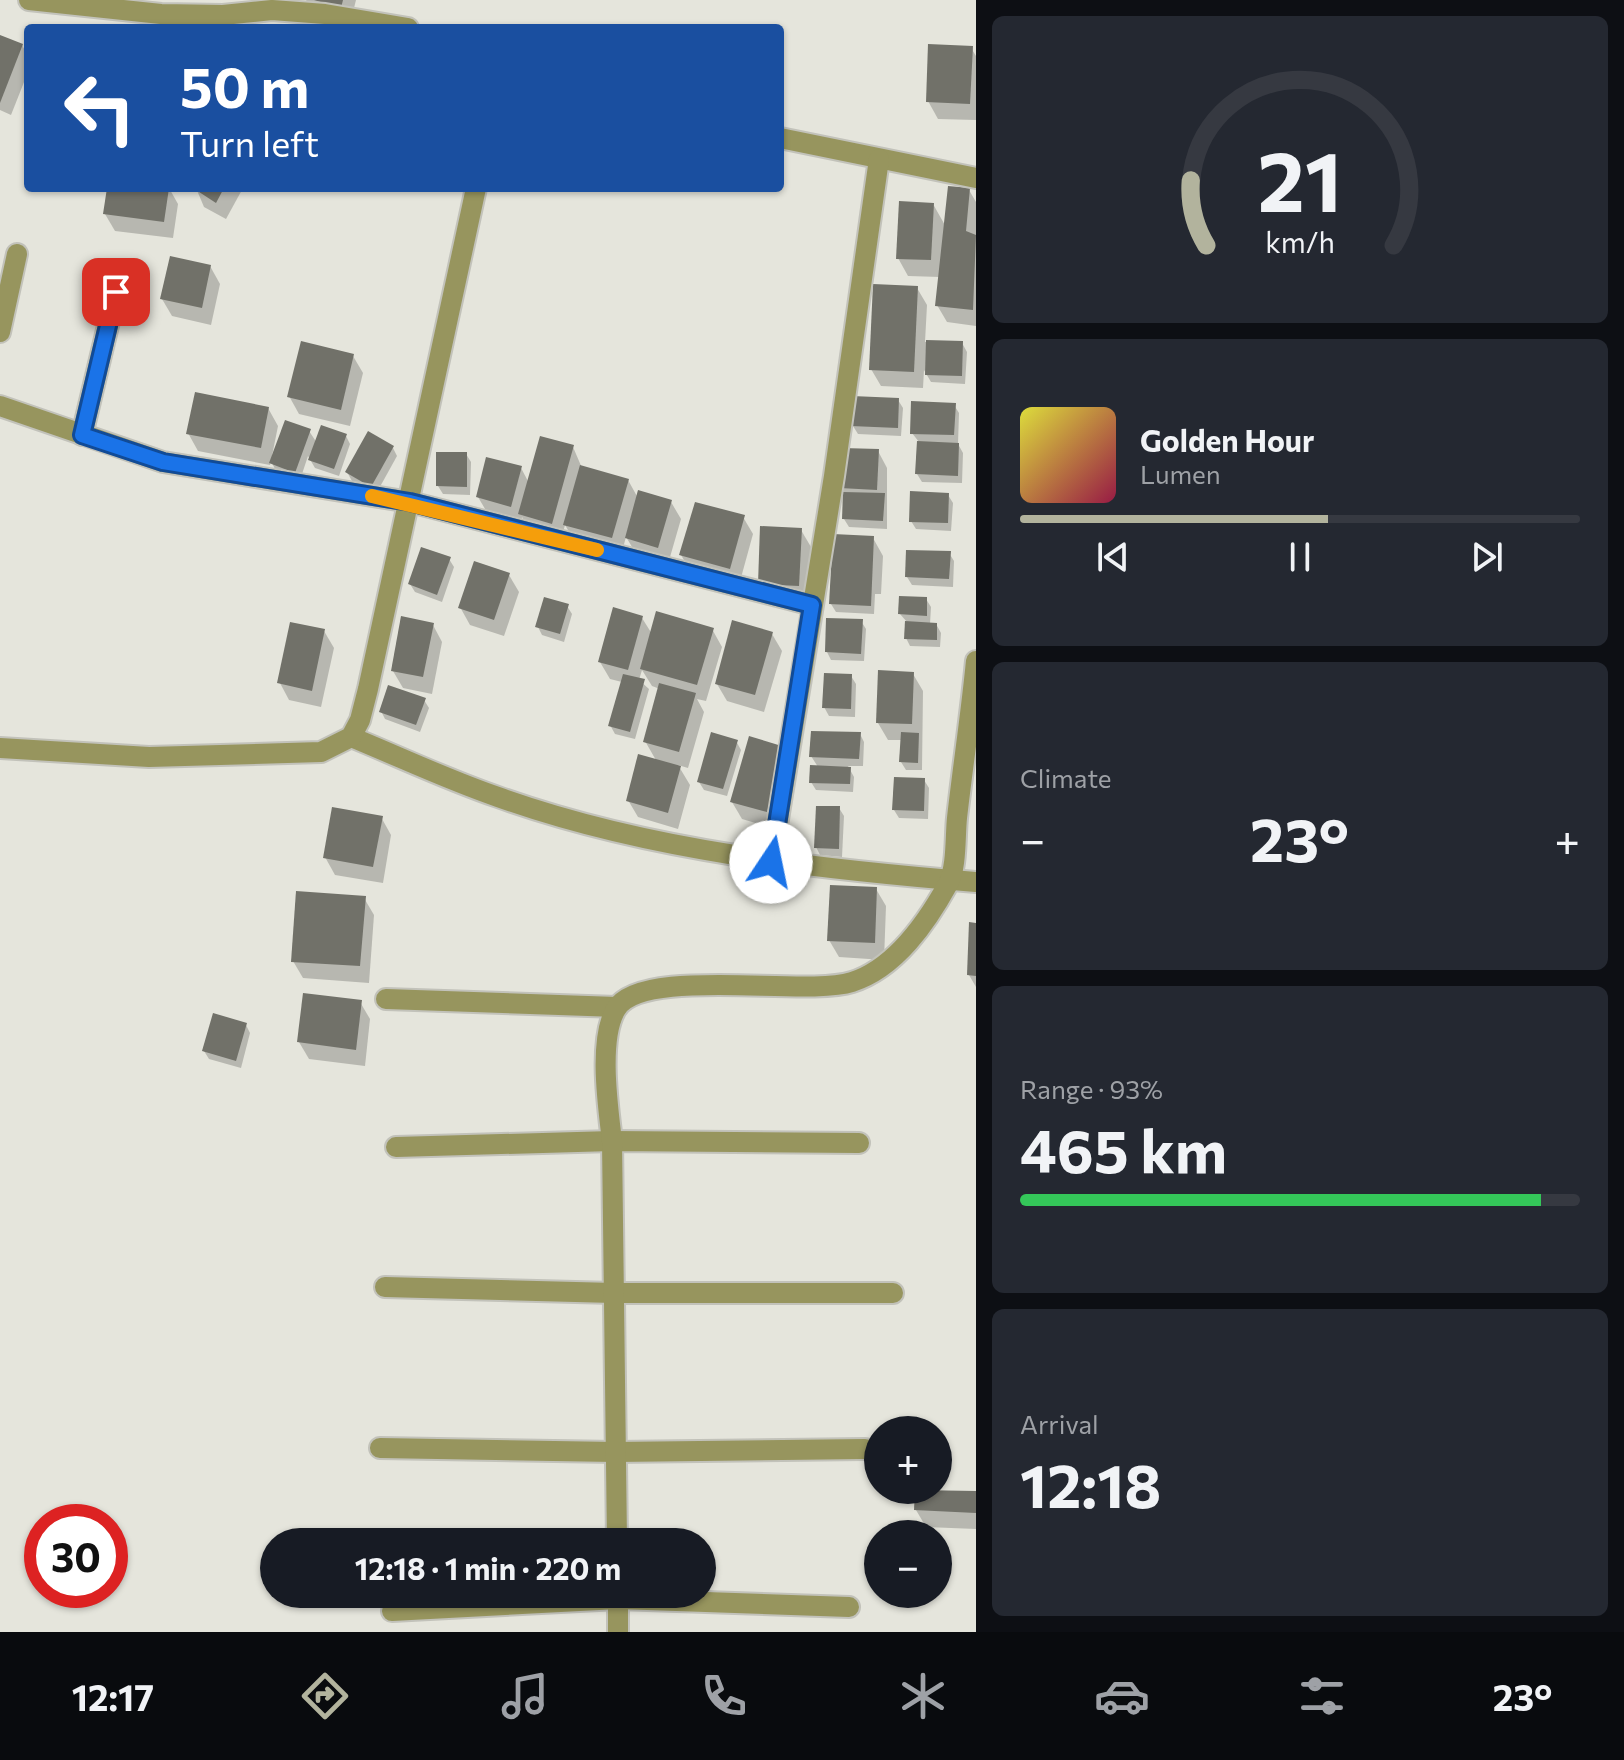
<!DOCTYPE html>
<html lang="en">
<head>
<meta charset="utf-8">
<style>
	:root { --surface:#171b24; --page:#242831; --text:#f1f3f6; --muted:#9ea1a6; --line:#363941; --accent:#b2b39d }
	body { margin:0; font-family:Commissioner,sans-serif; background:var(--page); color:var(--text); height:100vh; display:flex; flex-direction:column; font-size:30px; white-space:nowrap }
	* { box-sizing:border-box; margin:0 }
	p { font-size:26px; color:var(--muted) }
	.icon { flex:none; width:44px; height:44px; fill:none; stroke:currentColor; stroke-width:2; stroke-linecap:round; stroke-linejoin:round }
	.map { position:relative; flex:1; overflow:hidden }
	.drawer { display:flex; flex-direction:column; gap:16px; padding:16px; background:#0d0f14; width:648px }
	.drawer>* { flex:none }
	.top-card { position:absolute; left:24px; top:24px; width:760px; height:168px; border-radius:8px; box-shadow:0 2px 6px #0004; background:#1a4fa0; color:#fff; overflow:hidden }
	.tools { position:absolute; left:864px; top:1416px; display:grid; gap:16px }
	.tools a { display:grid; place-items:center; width:88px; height:88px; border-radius:50%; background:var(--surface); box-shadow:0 2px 6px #0004; font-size:40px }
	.speed { position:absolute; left:24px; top:1504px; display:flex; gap:16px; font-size:40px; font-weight:700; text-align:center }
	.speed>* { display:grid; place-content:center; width:104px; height:104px; border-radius:50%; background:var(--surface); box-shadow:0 2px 6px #0004; line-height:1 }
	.speed .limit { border:12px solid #d22; background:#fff; color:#111 }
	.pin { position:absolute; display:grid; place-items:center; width:68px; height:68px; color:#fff; margin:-34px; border-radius:16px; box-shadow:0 4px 12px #0006 }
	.me { position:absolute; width:88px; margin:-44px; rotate:11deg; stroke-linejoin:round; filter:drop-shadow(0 0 6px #0008) }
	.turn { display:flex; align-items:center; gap:28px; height:168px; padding:0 24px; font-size:36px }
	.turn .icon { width:104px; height:104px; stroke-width:2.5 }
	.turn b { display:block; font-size:56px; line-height:68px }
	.big { font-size:60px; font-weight:700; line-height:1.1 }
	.drawer .widget { flex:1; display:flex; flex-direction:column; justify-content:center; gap:12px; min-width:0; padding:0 28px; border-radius:12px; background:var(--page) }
	.drawer .dial { align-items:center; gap:0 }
	.dial svg { height:208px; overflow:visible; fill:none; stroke:var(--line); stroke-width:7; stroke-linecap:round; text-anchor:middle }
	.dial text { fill:var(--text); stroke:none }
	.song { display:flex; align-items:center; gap:24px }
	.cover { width:96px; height:96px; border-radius:12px; background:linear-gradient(135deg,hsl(60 70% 55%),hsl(340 70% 35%)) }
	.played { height:8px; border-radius:4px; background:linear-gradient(90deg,var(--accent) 55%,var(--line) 55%) }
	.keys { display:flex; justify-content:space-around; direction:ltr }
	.heat { display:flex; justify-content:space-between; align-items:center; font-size:44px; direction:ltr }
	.charge { height:12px; border-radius:6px; background:linear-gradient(90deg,#34c759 93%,var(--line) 0) }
	.trip { position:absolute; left:260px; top:1528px; width:456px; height:80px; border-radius:40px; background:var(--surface); box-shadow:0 2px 6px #0004; font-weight:700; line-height:80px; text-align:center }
	.tabs { display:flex; height:128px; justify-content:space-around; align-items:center; background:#090b0e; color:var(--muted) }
	.tabs .icon { width:56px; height:56px }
	.tabs .active { color:var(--accent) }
	.tabs b { font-size:36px; color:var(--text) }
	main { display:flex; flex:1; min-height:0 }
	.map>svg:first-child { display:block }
	.shadow { fill:#0003 }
	.building { fill:#717169 }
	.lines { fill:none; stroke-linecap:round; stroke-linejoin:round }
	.minor-casing { stroke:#c2c2ba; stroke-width:24 }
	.minor { stroke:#97955e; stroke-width:20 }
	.route-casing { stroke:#114b97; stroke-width:20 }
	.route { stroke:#1a73e8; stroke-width:14 }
	.slow { stroke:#f59e0b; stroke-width:14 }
</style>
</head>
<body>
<main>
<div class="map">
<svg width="976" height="1632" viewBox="0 0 976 1632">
	<rect width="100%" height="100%" fill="#e5e5dc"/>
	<g class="shadow">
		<polygon points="306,0 356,0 350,24 314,15"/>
		<polygon points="0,37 22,45 28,56 28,72 11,115 0,110"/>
		<polygon points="971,48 976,56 976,120 938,119 928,101"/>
		<polygon points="109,188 169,188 178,204 173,238 115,231 105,214"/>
		<polygon points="196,188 243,188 226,219 204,207"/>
		<polygon points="969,190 976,202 976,326 947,322 937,305 940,277 908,276 898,258 933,204 946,227"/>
		<polygon points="210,266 220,284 211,325 172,316 162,299"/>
		<polygon points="917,288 927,305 925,342 962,343 967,352 965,384 931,382 924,370 923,388 881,386 871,369"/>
		<polygon points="353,356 363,373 350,426 299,414 289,396"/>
		<polygon points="898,400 903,408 901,436 858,434 853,426"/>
		<polygon points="954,405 959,413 958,444 963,453 962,483 922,482 917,474 919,442 912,433"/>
		<polygon points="268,408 278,426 272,456 309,431 317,443 346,436 350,444 339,476 315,468 308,456 300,480 276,471 271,461 270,465 198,451 188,433"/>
		<polygon points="573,447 582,468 628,480 638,498 671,502 681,519 668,564 637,555 626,537 621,555 575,542 565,525 561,540 530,531 522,517 521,523 488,514 478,497 521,468 529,483"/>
		<polygon points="393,448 397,456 376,494 352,481 347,472"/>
		<polygon points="878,451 887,468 887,529 849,527 844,519 842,488"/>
		<polygon points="466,454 471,462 470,495 443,494 438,486"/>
		<polygon points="948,495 953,503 951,531 916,529 911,521"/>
		<polygon points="743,517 753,534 739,585 691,572 681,555"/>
		<polygon points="801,530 811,547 808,602 760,584"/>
		<polygon points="873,538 883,556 881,594 875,594 874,614 836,612 831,604"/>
		<polygon points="949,553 954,561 953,587 912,585 907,577"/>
		<polygon points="449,559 454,567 442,602 415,592 410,584"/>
		<polygon points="509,575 519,592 504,636 470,625 460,607"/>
		<polygon points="926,599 931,607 930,624 936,624 941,633 940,647 910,646 906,638 907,622 900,614"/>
		<polygon points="567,606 572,614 564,642 542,635 538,627"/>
		<polygon points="642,618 652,634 712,629 722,647 706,701 697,699 704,712 688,768 678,765 690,785 678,829 638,817 628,800 657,762 645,741 660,689 652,686 642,670 639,680 649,689 635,739 615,734 610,725 622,682 610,679 600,662"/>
		<polygon points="861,621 866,629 864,661 831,660 827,652"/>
		<polygon points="433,625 442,642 432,694 403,688 393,671"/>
		<polygon points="324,631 334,648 321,707 289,700 280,683"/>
		<polygon points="772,634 782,651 764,712 727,701 717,684"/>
		<polygon points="913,674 923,691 922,770 906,770 901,762 902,740 888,740 878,723"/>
		<polygon points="851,676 856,684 855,717 829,716 824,707"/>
		<polygon points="424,700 429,708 420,732 385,719 381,711"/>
		<polygon points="860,734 864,742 863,766 848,766 854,777 853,792 816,790 811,782 818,767 811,756"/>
		<polygon points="736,741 741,750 727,796 704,790 699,782"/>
		<polygon points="784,749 776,829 742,819 732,802"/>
		<polygon points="924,780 929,788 928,819 899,818 894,810"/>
		<polygon points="839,808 844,816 842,857 820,855 816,847"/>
		<polygon points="381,817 391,835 383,883 335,875 325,857"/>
		<polygon points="876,889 886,906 884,960 839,957 829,940"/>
		<polygon points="364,898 374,915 369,983 303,978 293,961"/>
		<polygon points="976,925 976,987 969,975"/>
		<polygon points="360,1002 370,1019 365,1066 309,1059 299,1042"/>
		<polygon points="246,1025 250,1033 241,1068 209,1059 204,1051"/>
		<polygon points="976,1493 976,1529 926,1527 916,1510"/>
	</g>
	<g class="building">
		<polygon points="314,0 343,0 341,8"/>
		<polygon points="0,35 23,44 0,103"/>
		<polygon points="928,44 973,46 970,104 926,102"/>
		<polygon points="948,186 970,188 966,231 976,235 973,310 935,306"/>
		<polygon points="107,188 169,188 164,222 103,214"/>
		<polygon points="193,188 224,188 216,203"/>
		<polygon points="899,201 934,203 931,260 896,259"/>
		<polygon points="170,256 211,265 202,308 160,299"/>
		<polygon points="873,284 918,286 914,372 869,370"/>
		<polygon points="926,340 963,341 962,376 925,375"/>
		<polygon points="301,341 354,354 341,410 287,397"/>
		<polygon points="195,392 269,407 261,448 186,434"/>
		<polygon points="852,396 899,398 898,428 851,426"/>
		<polygon points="911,401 956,403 954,435 910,434"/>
		<polygon points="285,420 311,429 295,473 269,463"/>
		<polygon points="321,425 347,434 334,469 308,460"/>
		<polygon points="368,431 394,446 371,487 345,472"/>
		<polygon points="540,436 574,445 552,524 518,514"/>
		<polygon points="917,441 959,443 958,476 915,474"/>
		<polygon points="842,448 879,449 877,490 840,488"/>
		<polygon points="436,452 467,452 467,487 436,486"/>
		<polygon points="486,457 522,466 511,507 476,497"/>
		<polygon points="580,465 629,479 612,538 563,525"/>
		<polygon points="638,490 672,500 658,548 625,538"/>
		<polygon points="910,491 949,493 948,523 909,522"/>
		<polygon points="843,492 885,493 883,521 842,519"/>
		<polygon points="695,502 745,515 730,569 679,555"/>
		<polygon points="760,526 802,528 799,586 758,584"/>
		<polygon points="833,534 874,536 871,606 829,604"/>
		<polygon points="421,547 451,557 437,595 408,584"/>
		<polygon points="906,550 951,551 949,579 905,577"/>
		<polygon points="474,561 510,573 494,620 458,608"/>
		<polygon points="899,596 927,597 927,616 898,614"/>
		<polygon points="544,597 569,604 560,634 535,627"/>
		<polygon points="613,607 643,616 628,670 598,662"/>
		<polygon points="656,611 714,628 697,685 640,669"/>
		<polygon points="401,616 434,623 423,677 391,671"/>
		<polygon points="826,618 863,619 861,654 825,652"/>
		<polygon points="732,620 773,632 755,695 715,684"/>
		<polygon points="905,621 937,623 937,640 904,639"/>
		<polygon points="290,622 325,629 312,691 277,683"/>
		<polygon points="878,670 914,672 912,724 876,723"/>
		<polygon points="824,673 852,674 851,709 822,708"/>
		<polygon points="623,674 645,679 630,732 608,726"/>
		<polygon points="659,683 696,693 679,752 643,742"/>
		<polygon points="388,685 426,698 416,725 379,712"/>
		<polygon points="811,731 861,732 859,759 809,757"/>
		<polygon points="711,732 738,740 723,789 697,782"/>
		<polygon points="901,732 919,733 918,763 899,762"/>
		<polygon points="749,736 785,747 767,812 730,802"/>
		<polygon points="638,754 681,766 668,813 626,801"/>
		<polygon points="810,765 851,767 850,784 809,783"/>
		<polygon points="894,777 925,778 924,811 892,810"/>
		<polygon points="816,806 840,806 839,849 814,848"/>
		<polygon points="332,807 383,816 373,867 323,858"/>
		<polygon points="830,885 877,887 875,943 827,941"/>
		<polygon points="296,891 366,896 360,966 291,962"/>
		<polygon points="969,922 976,923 976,976 967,975"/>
		<polygon points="303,993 362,1000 356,1050 297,1042"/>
		<polygon points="213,1013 247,1023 236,1061 202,1051"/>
		<polygon points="915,1490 976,1491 976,1513 914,1510"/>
	</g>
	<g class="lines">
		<defs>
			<g id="minor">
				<polyline points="29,0 161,14 223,15 272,10 325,14 408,28"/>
				<polyline points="780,138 976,178"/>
				<polyline points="0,332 17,254"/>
				<polyline points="0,406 163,462 410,502 812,605"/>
				<polyline points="82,435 116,292"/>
				<path d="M351,737C400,757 448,780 498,797C648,851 818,869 976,882"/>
				<polyline points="0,748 149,757 321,752 351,737 360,720 368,689 476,188"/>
				<polyline points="771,862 834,476 879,159"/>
				<polyline points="386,999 617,1007"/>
				<polyline points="396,1147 612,1141 859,1143"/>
				<polyline points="385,1287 614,1293 893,1293"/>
				<polyline points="380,1448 615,1452 865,1449"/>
				<path d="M617,1542L612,1141C608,1107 598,1039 616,1009C641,966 805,997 852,982C896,968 927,922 948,884C957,867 955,837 957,818C963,765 971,713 976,661"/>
				<polyline points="392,1611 618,1599 849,1607"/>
				<polyline points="618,1632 618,1594"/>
			</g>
		</defs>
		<use href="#minor" class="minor-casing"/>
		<use href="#minor" class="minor"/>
	</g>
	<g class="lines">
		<defs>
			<polyline id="route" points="116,292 82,435 163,462 410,502 812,605 771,862"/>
		</defs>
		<use href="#route" class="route-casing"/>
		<use href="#route" class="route"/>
		<polyline class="slow" points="372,496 597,550"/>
	</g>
</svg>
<div class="tools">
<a>+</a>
<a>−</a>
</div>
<div class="speed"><div class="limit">30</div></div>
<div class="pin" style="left:116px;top:292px;background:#d93025"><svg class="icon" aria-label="arrive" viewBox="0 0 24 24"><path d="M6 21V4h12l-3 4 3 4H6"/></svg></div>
<svg class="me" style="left:771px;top:862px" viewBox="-20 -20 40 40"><circle r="19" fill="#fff"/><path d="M0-13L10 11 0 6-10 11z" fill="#1a73e8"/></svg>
<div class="trip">12:18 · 1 min · 220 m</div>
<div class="top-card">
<div class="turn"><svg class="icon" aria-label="left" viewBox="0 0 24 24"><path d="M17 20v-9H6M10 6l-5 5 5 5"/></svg><div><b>50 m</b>Turn left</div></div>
</div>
</div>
<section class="drawer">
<div class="widget dial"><svg viewBox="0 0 100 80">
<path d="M14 69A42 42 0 1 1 86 69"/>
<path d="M14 69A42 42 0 0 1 8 44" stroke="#b2b39d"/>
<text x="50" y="56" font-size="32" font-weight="700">21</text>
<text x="50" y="72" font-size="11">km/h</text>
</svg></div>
<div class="widget">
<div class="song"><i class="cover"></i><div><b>Golden Hour</b><p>Lumen</p></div></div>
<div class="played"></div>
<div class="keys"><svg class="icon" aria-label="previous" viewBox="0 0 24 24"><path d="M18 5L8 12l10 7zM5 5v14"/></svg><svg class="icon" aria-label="pause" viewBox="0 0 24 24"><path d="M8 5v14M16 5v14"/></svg><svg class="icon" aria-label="next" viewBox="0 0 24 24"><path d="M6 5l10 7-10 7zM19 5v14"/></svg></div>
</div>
<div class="widget"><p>Climate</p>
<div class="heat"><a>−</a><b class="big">23°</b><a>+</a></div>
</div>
<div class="widget"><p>Range · 93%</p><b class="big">465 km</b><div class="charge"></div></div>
<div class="widget"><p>Arrival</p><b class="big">12:18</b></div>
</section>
</main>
<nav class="tabs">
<b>12:17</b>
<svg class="icon active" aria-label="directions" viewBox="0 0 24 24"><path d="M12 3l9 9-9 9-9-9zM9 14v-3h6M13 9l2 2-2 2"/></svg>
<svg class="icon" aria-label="music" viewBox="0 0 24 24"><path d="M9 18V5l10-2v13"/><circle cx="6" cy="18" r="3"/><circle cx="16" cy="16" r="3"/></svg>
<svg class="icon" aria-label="phone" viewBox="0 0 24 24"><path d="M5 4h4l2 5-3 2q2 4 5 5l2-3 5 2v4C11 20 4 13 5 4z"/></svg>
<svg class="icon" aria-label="climate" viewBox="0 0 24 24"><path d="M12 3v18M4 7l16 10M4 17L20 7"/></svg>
<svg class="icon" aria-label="car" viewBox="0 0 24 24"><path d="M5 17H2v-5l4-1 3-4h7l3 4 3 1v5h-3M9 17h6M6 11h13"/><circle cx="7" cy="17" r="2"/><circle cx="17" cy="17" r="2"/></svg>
<svg class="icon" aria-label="filters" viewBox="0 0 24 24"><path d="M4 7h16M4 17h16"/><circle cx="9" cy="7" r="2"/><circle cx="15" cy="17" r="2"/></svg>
<b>23°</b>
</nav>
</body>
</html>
